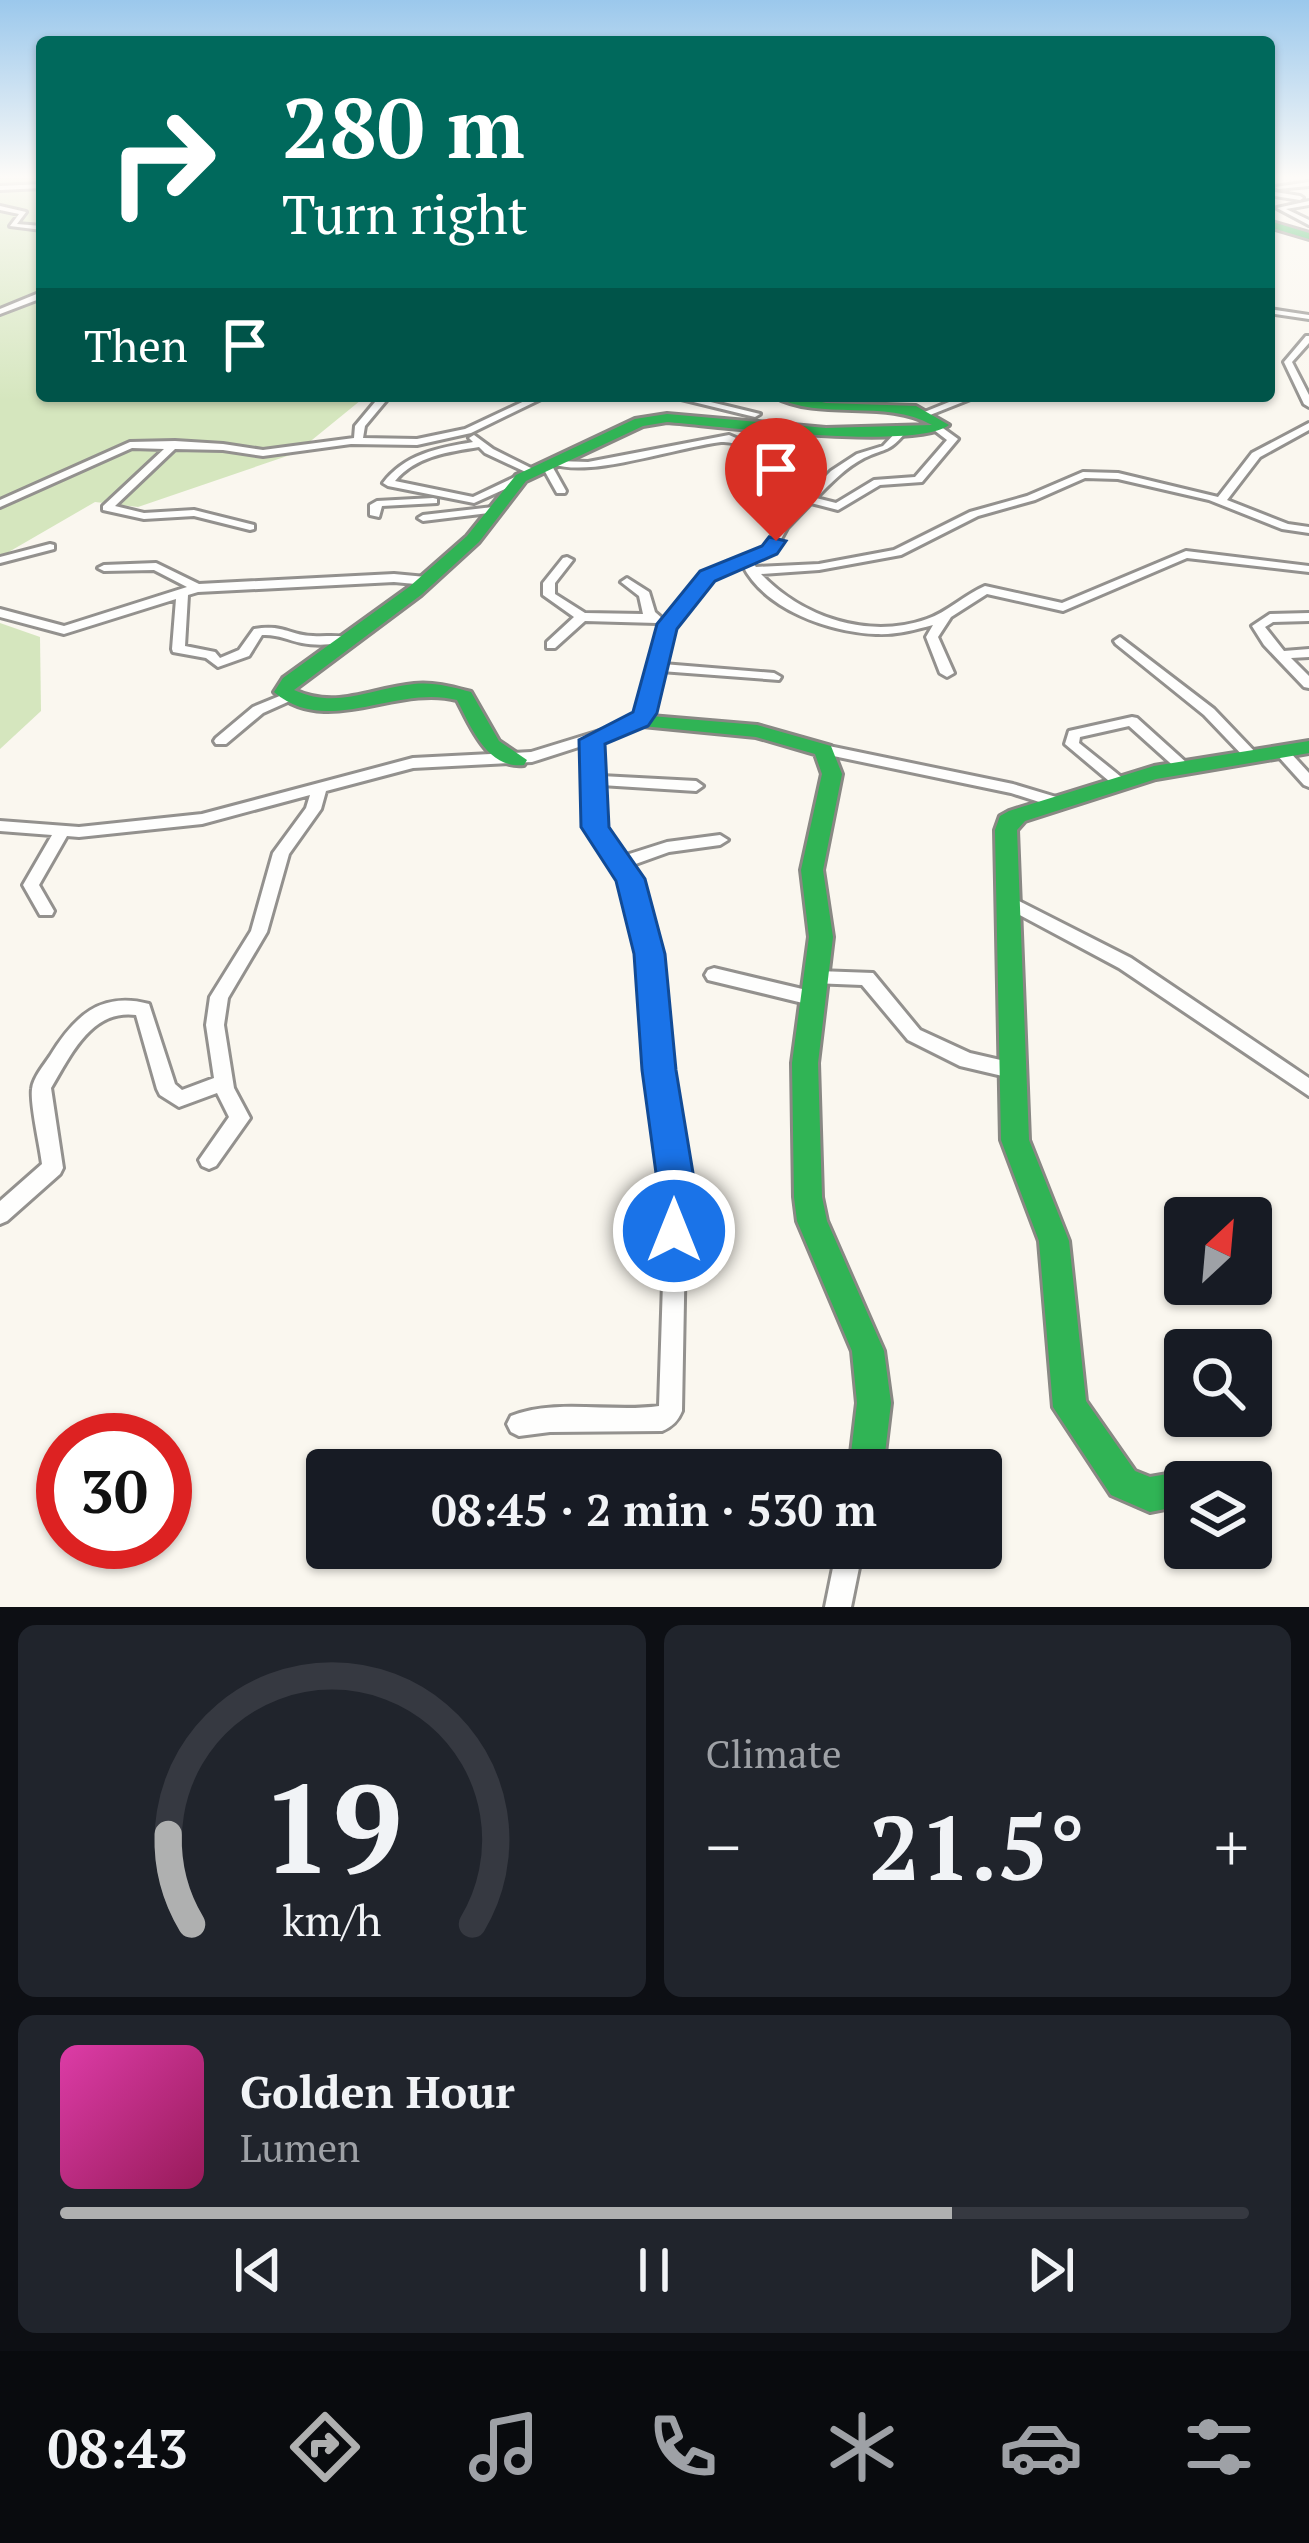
<!DOCTYPE html>
<html lang="en">
<head>
<meta charset="utf-8">
<style>
	:root { --surface:#171b24; --page:#20242c; --text:#f1f3f6; --muted:#9ea1a6; --line:#363941; --accent:#afb0b0 }
	body { margin:0; font-family:"PT Serif",serif; background:var(--page); color:var(--text); height:100vh; display:flex; flex-direction:column; font-size:45px; white-space:nowrap }
	* { box-sizing:border-box; margin:0 }
	p { font-size:39px; color:var(--muted) }
	.icon { flex:none; width:66px; height:66px; fill:none; stroke:currentColor; stroke-width:2; stroke-linecap:round; stroke-linejoin:round }
	.map { position:relative; height:1607px; overflow:hidden }
	.panel { display:flex; flex-direction:column; gap:18px; padding:18px; background:#0d0f14; flex:1 }
	.panel>* { flex:none }
	.top-card { position:absolute; left:36px; top:36px; width:1239px; height:366px; border-radius:12px; box-shadow:0 3px 9px #0004; background:#00695c; color:#fff; overflow:hidden }
	.needle { width:78px; rotate:26deg }
	.buttons { position:absolute; left:1164px; top:1197px; display:grid; gap:24px }
	.buttons a { display:grid; place-items:center; width:108px; height:108px; border-radius:12px; background:var(--surface); box-shadow:0 3px 9px #0004; font-size:60px }
	.speed { position:absolute; left:36px; top:1413px; display:flex; gap:24px; font-size:60px; font-weight:700; text-align:center }
	.speed>* { display:grid; place-content:center; width:156px; height:156px; border-radius:50%; background:var(--surface); box-shadow:0 3px 9px #0004; line-height:1 }
	.speed .limit { border:18px solid #d22; background:#fff; color:#111 }
	.pin { position:absolute; display:grid; place-items:center; width:102px; height:102px; color:#fff; margin:-123px -51px; border-radius:50% 50% 50% 0; rotate:-45deg; box-shadow:0 0 12px #0007 }
	.pin .icon { rotate:45deg }
	.me { position:absolute; width:132px; margin:-66px; rotate:0deg; stroke-linejoin:round; filter:drop-shadow(0 0 9px #0008) }
	.turn { display:flex; align-items:center; gap:42px; height:252px; padding:0 48px; font-size:54px }
	.turn .icon { width:156px; height:156px; stroke-width:2.5 }
	.turn b { display:block; font-size:84px; line-height:102px }
	.then { display:flex; align-items:center; height:114px; padding:0 48px; background:#0003; gap:24px; font-size:45px }
	.big { font-size:90px; font-weight:700; line-height:1.1 }
	.panel .widget { flex:1; display:flex; flex-direction:column; justify-content:center; gap:18px; min-width:0; padding:0 42px; border-radius:18px; background:var(--page) }
	.panel .dial { align-items:center; gap:0 }
	.dial svg { height:312px; overflow:visible; fill:none; stroke:var(--line); stroke-width:7; stroke-linecap:round; text-anchor:middle }
	.dial text { fill:var(--text); stroke:none }
	.song { display:flex; align-items:center; gap:36px }
	.cover { width:144px; height:144px; border-radius:18px; background:linear-gradient(135deg,hsl(320 70% 55%),hsl(330 70% 35%)) }
	.played { height:12px; border-radius:6px; background:linear-gradient(90deg,var(--accent) 75%,var(--line) 75%) }
	.keys { display:flex; justify-content:space-around; direction:ltr }
	.heat { display:flex; justify-content:space-between; align-items:center; font-size:66px; direction:ltr }
	.panel .tiles { flex:1; display:grid; gap:18px; grid-template-columns:1fr 1fr }
	.widget:last-child { grid-column:span 2 }
	.trip { position:absolute; left:306px; top:1449px; width:696px; height:120px; border-radius:12px; background:var(--surface); box-shadow:0 3px 9px #0004; font-weight:700; line-height:120px; text-align:center }
	.tabs { display:flex; height:192px; justify-content:space-around; align-items:center; background:#090b0e; color:var(--muted) }
	.tabs .icon { width:84px; height:84px }
	.tabs .current { color:var(--accent) }
	.tabs b { font-size:54px; color:var(--text) }
	.map>svg:first-child { display:block }
	.forest { fill:#d5e6be }
	.lines { fill:none; stroke-linecap:round; stroke-linejoin:round }
	.street-casing { stroke:#93918e; stroke-width:6 }
	.fast-casing { stroke:#898884; stroke-width:6 }
	.street { fill:#fefefd; fill-rule:evenodd }
	.fast { fill:#30b455; fill-rule:evenodd }
	.route { fill:#1a73e8; stroke:#114b97; stroke-width:3 }
</style>
</head>
<body>
<div class="map">
<svg width="1309" height="1607" viewBox="0 0 1309 1607">
	<rect width="100%" height="100%" fill="#faf7ef"/>
	<g class="forest">
		<polygon points="0,177 42,177 42,396 366,396 296,453 138,507 95,502 0,557"/>
		<polygon points="0,623 40,637 41,711 0,749"/>
	</g>
	<g class="lines">
		<defs>
			<g id="street">
				<polygon points="1309,182 1309,186 1278,189 1275,187"/>
				<polygon points="42,184 42,188 0,190 0,186"/>
				<polygon points="1269,191 1300,196 1303,198 1300,200 1269,195"/>
				<polygon points="1309,201 1309,205 1286,209 1309,220 1309,225 1277,208"/>
				<polygon points="0,206 26,212 17,224 42,226 42,230 10,226 19,214 0,210"/>
				<polygon points="39,293 42,293 42,298 0,314 0,309"/>
				<polygon points="1269,309 1309,315 1309,319 1269,313"/>
				<polygon points="1306,336 1309,336 1309,343 1292,362 1309,395 1309,407 1304,404 1284,362"/>
				<polygon points="380,396 390,396 365,426 363,438 417,439 465,429 535,396 547,396 471,433 417,445 351,444 263,456 223,450 175,449 115,506 144,513 194,510 254,525 254,529 250,530 194,516 144,519 103,510 103,506 164,449 132,448 0,507 0,500 130,442 175,441 223,444 263,450 354,438 355,426"/>
				<polygon points="606,396 669,396 664,399 611,399"/>
				<polygon points="669,396 686,396 760,414 755,417"/>
				<polygon points="964,396 978,396 930,415 922,413"/>
				<path d="M1309,423V430L1260,457L1227,500L1288,524L1309,527V533L1282,529L1209,500L1118,479L1085,478L1035,500L978,516L901,555L819,570L761,574C802,617 868,640 927,619C948,612 964,595 985,586L1062,603L1186,551L1309,566V572L1187,558L1063,611L987,594L951,617L938,637L954,673L947,677L940,673L926,637L933,625C914,630 896,635 876,634C828,632 765,609 743,566L712,578L671,630L663,664L774,673L781,677L779,680L661,671C649,723 651,724 599,741L601,776L696,781L703,786L696,791L601,785L603,827L623,856L667,842L720,835L728,840L720,845L669,852L630,866L638,879L660,966L668,1070L686,1190L682,1411C678,1421 672,1427 662,1431L550,1432L519,1436L511,1432L507,1424L511,1416C556,1398 612,1413 659,1406L666,1190L650,1070L642,966L622,880L587,827L585,745L532,762L413,768L326,791L321,809L289,854L267,932L228,998L224,1025L234,1088L250,1118L216,1166L209,1169L202,1166L199,1160L229,1117L217,1093L179,1107L160,1095L157,1089L136,1015C91,1009 71,1055 51,1088L63,1168L60,1174L7,1221L0,1224V1201L42,1164C40,1146 30,1105 32,1089C33,1078 44,1065 50,1056C74,1017 100,991 149,1004L175,1084L182,1090L214,1078L206,1025L210,997L251,931L273,853L306,808L310,795L202,824L79,837L67,836L39,885L54,911L52,915H40L23,885L52,835L0,831V821L79,827L202,814L413,758L531,752L622,724L639,711L659,629L704,574L765,548L778,525L831,471L857,454L883,446L899,429L907,431C888,453 888,447 864,458C845,468 831,483 816,498L836,503L874,480L915,477L947,440L934,430V426H940L958,439L922,482L880,485L838,510L811,503L787,528L774,552L752,562L756,567L819,564L894,550L970,512L1027,496L1083,472L1118,473L1218,497L1252,453Z"/>
				<path d="M474,435L493,449L539,472L530,474L485,453L479,447C448,452 416,456 395,481L473,497L515,477H523V481L474,503L388,486L383,483C405,454 438,448 473,442L469,438Z"/>
				<path d="M729,435L783,458C763,463 743,440 721,442C678,447 591,478 553,464L558,461L588,462Z"/>
				<polygon points="544,466 552,466 566,491 565,493 557,493 543,468"/>
				<polygon points="433,498 437,499 437,503 382,506 379,517 370,515 370,505 377,501"/>
				<polygon points="493,507 498,510 497,512 423,521 418,518 423,515"/>
				<polygon points="50,544 54,545 54,549 0,563 0,557"/>
				<polygon points="567,557 573,560 555,583 555,594 585,613 643,614 639,596 621,582 627,578 649,592 655,612 663,619 657,623 585,621 555,648 547,648 547,642 574,617 543,595 543,583 563,558"/>
				<path d="M156,563L199,584L394,574L426,577L432,581L426,585L394,582L198,592L188,595L185,646L215,652L220,658L239,650L254,629C284,624 288,635 313,636C327,637 340,634 352,639C339,645 317,646 302,643C287,640 278,634 262,635L249,656L218,667L206,658L173,652L172,649L176,599L64,634L0,617V609L64,626L187,587L154,570L104,571L98,568L104,565Z"/>
				<polygon points="1309,613 1309,621 1273,622 1265,627 1284,651 1309,649 1309,657 1291,658 1309,676 1309,688 1304,687 1264,645 1252,626 1270,614"/>
				<polygon points="1120,637 1214,709 1257,754 1259,757 1257,760 1247,760 1204,715 1116,644 1114,641"/>
				<polygon points="287,693 294,697 292,700 263,713 226,744 216,744 214,741 216,738 253,707"/>
				<polygon points="1132,717 1137,718 1188,764 1190,767 1188,770 1178,770 1129,726 1080,737 1079,743 1125,780 1127,783 1125,786 1115,786 1065,744 1069,731"/>
				<polygon points="824,745 1013,784 1063,799 1065,803 1058,808 1011,793 819,753 817,750 819,747"/>
				<polygon points="1282,747 1287,749 1309,773 1309,787 1304,785 1277,755 1275,752 1277,749"/>
				<polygon points="1011,897 1131,958 1309,1078 1309,1096 1119,968 1005,907 1003,903 1005,899"/>
				<polygon points="714,968 815,992 821,994 824,999 821,1004 815,1006 708,980 705,975 708,970"/>
				<polygon points="818,971 873,973 920,1030 970,1053 1018,1064 1020,1070 1018,1076 1011,1078 960,1066 908,1040 862,985 812,983 809,978 812,973"/>
				<polygon points="837,1548 863,1548 851,1607 825,1607"/>
			</g>
			<g id="fast">
				<polygon points="1269,221 1309,233 1309,239 1269,227"/>
				<path d="M773,396H796L826,403L916,406L949,425C915,451 718,426 667,422L643,426L526,481L479,542L421,595L294,690C337,710 371,688 414,684C434,682 452,687 471,692L499,741L527,760L524,765C487,769 471,727 457,700C396,684 327,738 274,692L283,678L409,587L467,536L516,475L635,419L667,414L826,428L932,425C885,398 822,422 773,396Z"/>
				<polygon points="639,715 757,725 831,746 842,774 823,870 833,937 818,1063 822,1197 827,1221 884,1351 891,1403 883,1470 849,1470 857,1403 852,1351 797,1221 794,1197 792,1063 809,937 801,870 822,774 815,754 756,737 632,725 629,721 632,717"/>
				<polygon points="1309,741 1309,753 1156,779 1025,821 1017,830 1029,1140 1069,1241 1086,1401 1135,1471 1150,1477 1185,1471 1197,1476 1200,1482 1185,1482 1185,1505 1150,1512 1111,1495 1053,1407 1039,1241 1001,1140 995,830 1000,816 1009,811 1154,766"/>
			</g>
		</defs>
		<use href="#street" class="street-casing"/>
		<use href="#fast" class="fast-casing"/>
		<use href="#street" class="street"/>
		<use href="#fast" class="fast"/>
	</g>
	<linearGradient id="sky" x2="0" y2="1"><stop stop-color="#9bc8ec"/><stop offset="0.44" stop-color="#fdfbf8"/><stop offset="1" stop-color="#fdfbf8" stop-opacity="0"/></linearGradient>
	<rect width="1309" height="402" fill="url(#sky)"/>
	<polygon class="route" points="769,537 786,541 777,554 715,581 677,629 657,713 648,726 605,744 609,827 645,879 665,954 676,1070 693,1173 694,1231 688,1244 674,1249 661,1244 655,1231 656,1173 642,1070 634,954 616,881 581,827 579,740 633,712 657,624 700,571 762,546"/>
</svg>
<div class="buttons">
<a><svg class="needle" viewBox="-14 -14 28 28"><path d="M0-13l5 13h-10z" fill="#e53935"/><path d="M0 13l5-13h-10z" fill="#9ea1a6"/></svg></a>
<a><svg class="icon" aria-label="search" viewBox="0 0 24 24"><circle cx="10" cy="10" r="6"/><path d="M15 15l6 6"/></svg></a>
<a><svg class="icon" aria-label="layers" viewBox="0 0 24 24"><path d="M12 4l9 5-9 5-9-5zM3 14l9 5 9-5"/></svg></a>
</div>
<div class="speed"><div class="limit">30</div></div>
<div class="pin" style="left:776px;top:541px;background:#d93025"><svg class="icon" aria-label="arrive" viewBox="0 0 24 24"><path d="M6 21V4h12l-3 4 3 4H6"/></svg></div>
<svg class="me" style="left:674px;top:1231px" viewBox="-20 -20 40 40"><circle r="17" fill="#1a73e8" stroke="#fff" stroke-width="3"/><path d="M0-11L8 9 0 5-8 9z" fill="#fff"/></svg>
<div class="trip">08:45 · 2 min · 530 m</div>
<div class="top-card">
<div class="turn"><svg class="icon" aria-label="right" viewBox="0 0 24 24"><path d="M7 20v-9h11M14 6l5 5-5 5"/></svg><div><b>280 m</b>Turn right</div></div>
<div class="then">Then<svg class="icon" aria-label="arrive" viewBox="0 0 24 24"><path d="M6 21V4h12l-3 4 3 4H6"/></svg></div>
</div>
</div>
<section class="panel">
<div class="tiles">
<div class="widget dial"><svg viewBox="0 0 100 80">
<path d="M14 69A42 42 0 1 1 86 69"/>
<path d="M14 69A42 42 0 0 1 8 46" stroke="#afb0b0"/>
<text x="50" y="56" font-size="32" font-weight="700">19</text>
<text x="50" y="72" font-size="11">km/h</text>
</svg></div>
<div class="widget"><p>Climate</p>
<div class="heat"><a>−</a><b class="big">21.5°</b><a>+</a></div>
</div>
<div class="widget">
<div class="song"><i class="cover"></i><div><b>Golden Hour</b><p>Lumen</p></div></div>
<div class="played"></div>
<div class="keys"><svg class="icon" aria-label="previous" viewBox="0 0 24 24"><path d="M18 5L8 12l10 7zM5 5v14"/></svg><svg class="icon" aria-label="pause" viewBox="0 0 24 24"><path d="M8 5v14M16 5v14"/></svg><svg class="icon" aria-label="next" viewBox="0 0 24 24"><path d="M6 5l10 7-10 7zM19 5v14"/></svg></div>
</div>
</div>
</section>
<nav class="tabs">
<b>08:43</b>
<svg class="icon current" aria-label="directions" viewBox="0 0 24 24"><path d="M12 3l9 9-9 9-9-9zM9 14v-3h6M13 9l2 2-2 2"/></svg>
<svg class="icon" aria-label="music" viewBox="0 0 24 24"><path d="M9 18V5l10-2v13"/><circle cx="6" cy="18" r="3"/><circle cx="16" cy="16" r="3"/></svg>
<svg class="icon" aria-label="phone" viewBox="0 0 24 24"><path d="M5 4h4l2 5-3 2q2 4 5 5l2-3 5 2v4C11 20 4 13 5 4z"/></svg>
<svg class="icon" aria-label="climate" viewBox="0 0 24 24"><path d="M12 3v18M4 7l16 10M4 17L20 7"/></svg>
<svg class="icon" aria-label="car" viewBox="0 0 24 24"><path d="M5 17H2v-5l4-1 3-4h7l3 4 3 1v5h-3M9 17h6M6 11h13"/><circle cx="7" cy="17" r="2"/><circle cx="17" cy="17" r="2"/></svg>
<svg class="icon" aria-label="filters" viewBox="0 0 24 24"><path d="M4 7h16M4 17h16"/><circle cx="9" cy="7" r="2"/><circle cx="15" cy="17" r="2"/></svg>
</nav>
</body>
</html>
